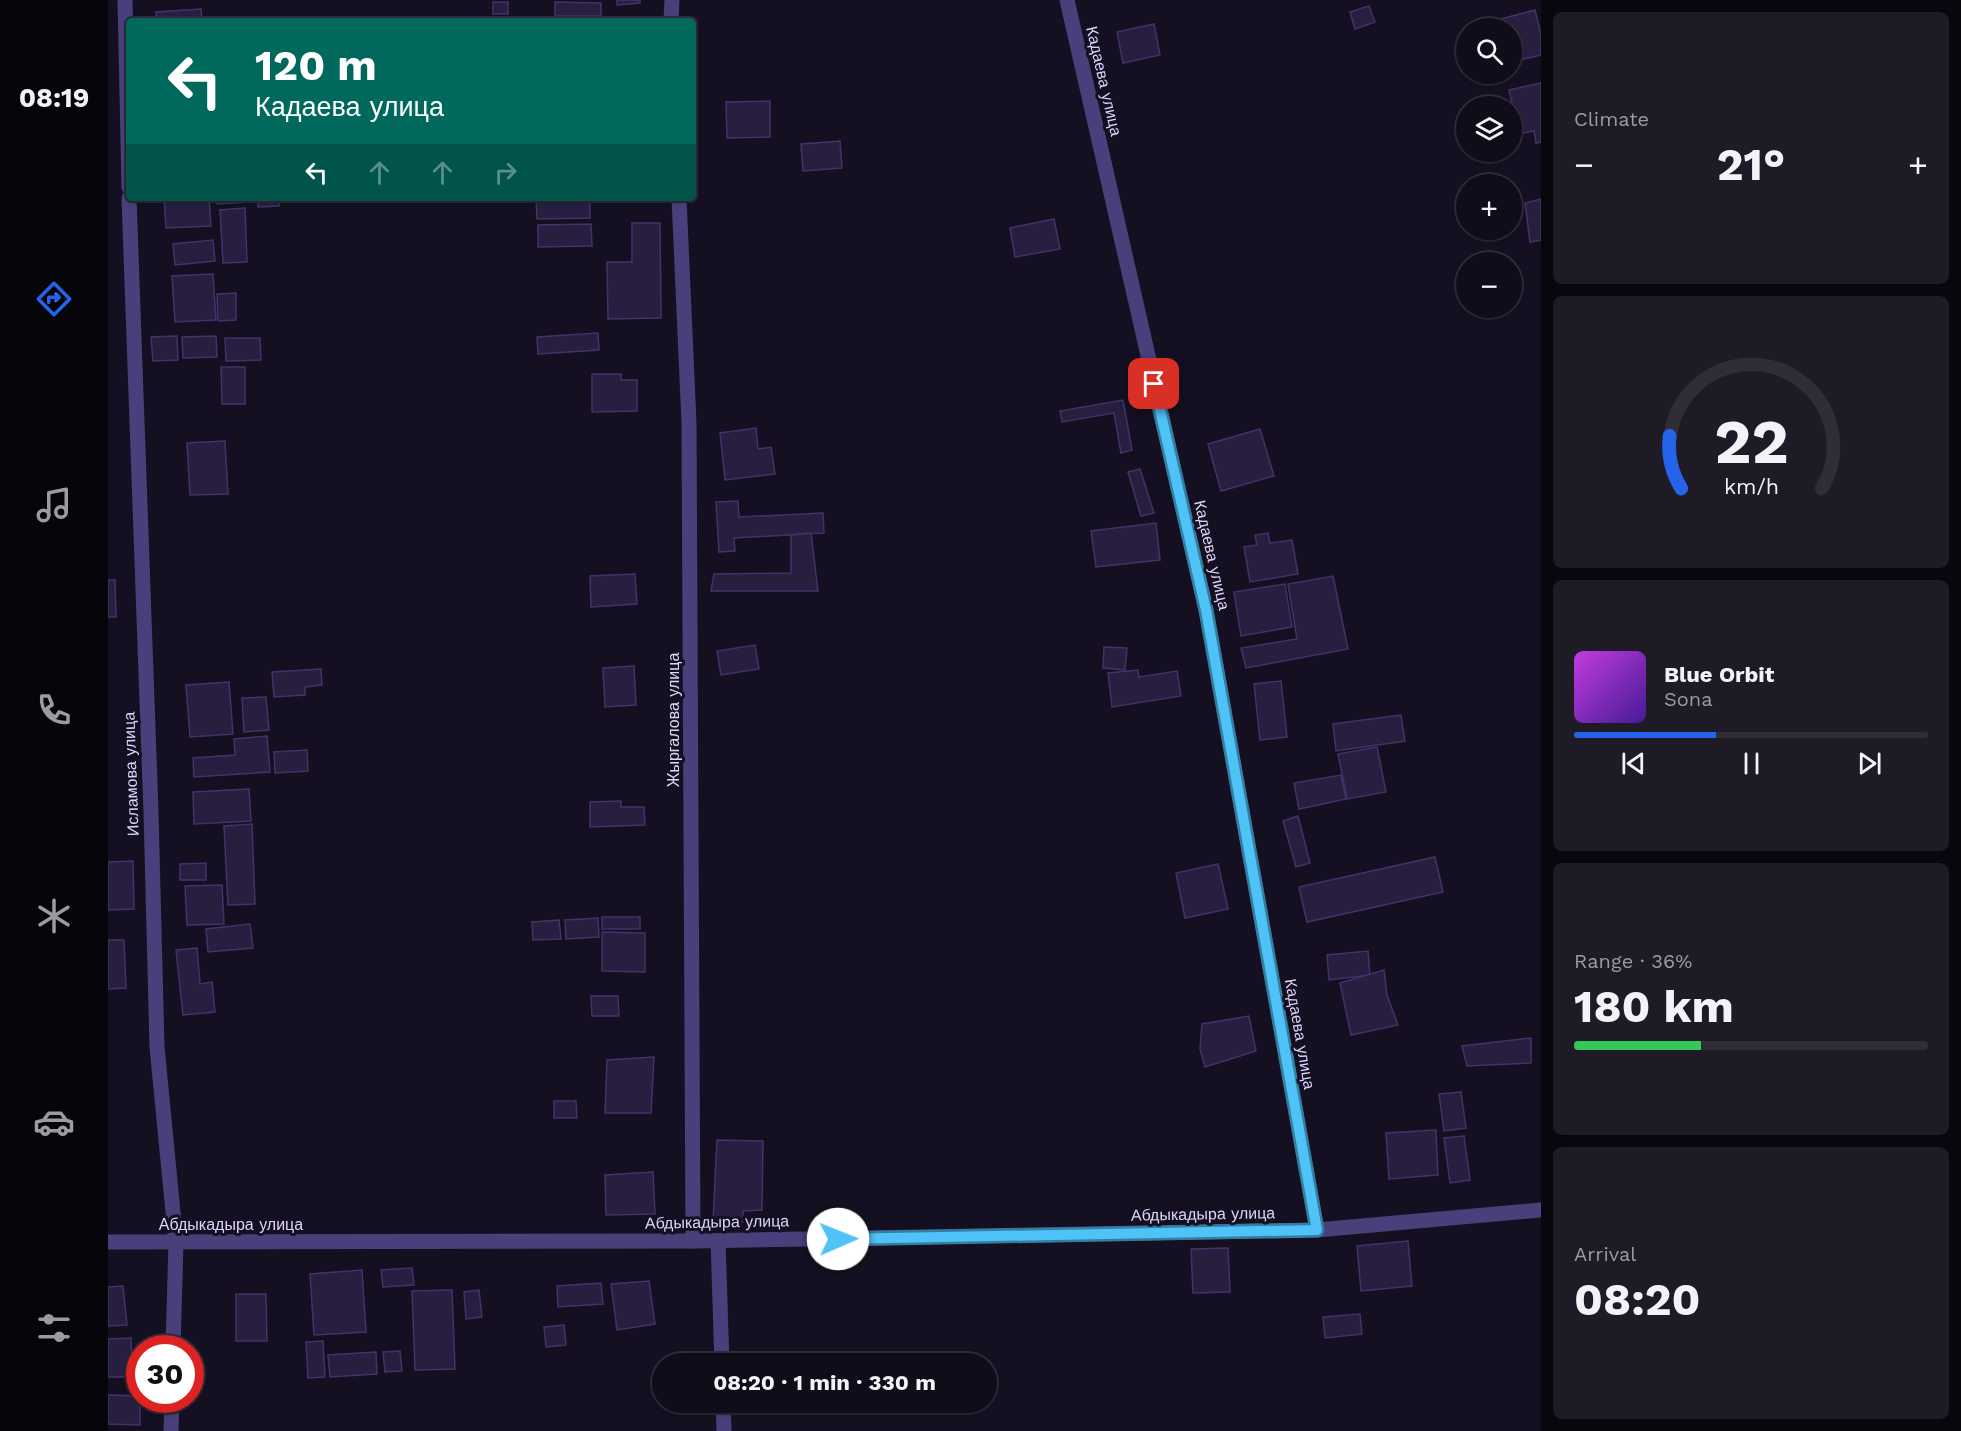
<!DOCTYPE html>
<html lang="en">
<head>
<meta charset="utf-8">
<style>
	:root { --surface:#100c19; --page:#1e1a26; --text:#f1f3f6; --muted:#9c9ba2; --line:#302c38; --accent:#2563eb }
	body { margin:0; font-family:"Work Sans",sans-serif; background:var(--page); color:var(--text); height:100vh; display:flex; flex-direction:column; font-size:22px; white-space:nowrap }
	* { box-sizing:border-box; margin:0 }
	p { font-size:20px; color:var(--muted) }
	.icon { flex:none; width:33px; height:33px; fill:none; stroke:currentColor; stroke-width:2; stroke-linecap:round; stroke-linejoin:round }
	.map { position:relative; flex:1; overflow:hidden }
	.sheet { display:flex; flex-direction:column; gap:12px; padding:12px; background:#09070e; width:420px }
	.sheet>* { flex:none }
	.hud { position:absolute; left:18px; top:18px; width:570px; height:183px; border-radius:6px; box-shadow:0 2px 4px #0004,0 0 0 2px var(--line); background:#00695c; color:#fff; overflow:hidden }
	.buttons { position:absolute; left:1348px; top:18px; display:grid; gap:12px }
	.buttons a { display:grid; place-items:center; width:66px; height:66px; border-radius:50%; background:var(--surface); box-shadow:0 2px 4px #0004,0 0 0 2px var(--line); font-size:30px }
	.speed { position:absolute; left:18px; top:1335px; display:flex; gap:12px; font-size:30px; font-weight:700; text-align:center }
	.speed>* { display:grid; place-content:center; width:78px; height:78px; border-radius:50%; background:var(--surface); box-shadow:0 2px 4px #0004,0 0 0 2px var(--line); line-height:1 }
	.speed .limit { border:9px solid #d22; background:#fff; color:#111 }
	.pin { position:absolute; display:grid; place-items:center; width:51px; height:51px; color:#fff; margin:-26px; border-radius:12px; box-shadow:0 3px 9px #0006 }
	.me { position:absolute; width:66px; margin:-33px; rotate:89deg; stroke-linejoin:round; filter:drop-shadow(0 0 4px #0008) }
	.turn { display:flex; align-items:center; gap:21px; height:126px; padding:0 30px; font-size:27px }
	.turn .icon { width:78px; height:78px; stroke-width:2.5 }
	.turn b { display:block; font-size:42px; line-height:51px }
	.lanes { display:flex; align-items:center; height:57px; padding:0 30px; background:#0003; justify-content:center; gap:30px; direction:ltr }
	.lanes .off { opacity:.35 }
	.big { font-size:45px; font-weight:700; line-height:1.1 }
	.sheet .widget { flex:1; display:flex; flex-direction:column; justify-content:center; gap:9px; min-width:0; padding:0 21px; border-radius:9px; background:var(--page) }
	.sheet .dial { align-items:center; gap:0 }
	.dial svg { height:156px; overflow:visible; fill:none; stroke:var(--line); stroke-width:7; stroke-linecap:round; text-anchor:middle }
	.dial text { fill:var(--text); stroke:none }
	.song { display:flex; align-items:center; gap:18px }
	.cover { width:72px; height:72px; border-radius:9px; background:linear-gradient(135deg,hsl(290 70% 55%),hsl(260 70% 35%)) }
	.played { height:6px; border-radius:3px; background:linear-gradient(90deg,var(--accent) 40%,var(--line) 40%) }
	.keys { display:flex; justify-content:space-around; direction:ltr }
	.heat { display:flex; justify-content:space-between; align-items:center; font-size:33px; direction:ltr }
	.charge { height:9px; border-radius:4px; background:linear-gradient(90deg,#34c759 36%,var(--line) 0) }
	.trip { position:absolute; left:544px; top:1353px; width:345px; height:60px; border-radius:30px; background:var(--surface); box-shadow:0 2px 4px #0004,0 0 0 2px var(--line); font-weight:700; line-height:60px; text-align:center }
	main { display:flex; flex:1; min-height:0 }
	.tab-bar { display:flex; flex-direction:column; width:108px; justify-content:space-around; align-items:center; background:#06050a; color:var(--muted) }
	.tab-bar .icon { width:42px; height:42px }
	.tab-bar .current { color:var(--accent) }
	.tab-bar b { font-size:27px; color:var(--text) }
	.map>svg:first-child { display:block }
	.building { fill:#281e40; stroke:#433269; stroke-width:1.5 }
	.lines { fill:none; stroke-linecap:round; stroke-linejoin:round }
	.minor { stroke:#48407b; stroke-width:15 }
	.route-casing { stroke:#337fa1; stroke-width:15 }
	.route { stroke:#4fc3f7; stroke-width:10 }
	.labels { text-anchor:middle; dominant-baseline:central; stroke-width:6; stroke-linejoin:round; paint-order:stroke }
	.street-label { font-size:16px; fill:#ddd4fa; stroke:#151021 }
</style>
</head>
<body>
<main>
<nav class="tab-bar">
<b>08:19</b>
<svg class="icon current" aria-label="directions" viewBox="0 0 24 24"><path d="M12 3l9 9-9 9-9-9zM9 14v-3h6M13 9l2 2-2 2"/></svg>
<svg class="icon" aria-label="music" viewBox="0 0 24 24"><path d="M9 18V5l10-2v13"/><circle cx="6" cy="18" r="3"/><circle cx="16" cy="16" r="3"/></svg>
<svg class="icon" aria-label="phone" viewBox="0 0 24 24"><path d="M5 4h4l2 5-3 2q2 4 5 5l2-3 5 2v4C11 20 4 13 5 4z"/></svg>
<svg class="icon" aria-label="climate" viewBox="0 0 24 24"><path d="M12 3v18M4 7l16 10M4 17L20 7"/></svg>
<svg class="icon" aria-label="car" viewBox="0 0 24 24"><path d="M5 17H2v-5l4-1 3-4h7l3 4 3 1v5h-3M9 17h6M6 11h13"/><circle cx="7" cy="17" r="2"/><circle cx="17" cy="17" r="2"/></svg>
<svg class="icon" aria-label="filters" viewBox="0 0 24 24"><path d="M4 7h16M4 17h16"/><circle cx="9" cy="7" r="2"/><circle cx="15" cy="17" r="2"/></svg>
</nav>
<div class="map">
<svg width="1433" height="1431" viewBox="0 0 1433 1431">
	<rect width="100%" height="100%" fill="#151021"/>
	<g class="building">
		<polygon points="509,0 532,0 532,3 509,5"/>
		<rect x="385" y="2" width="15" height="12"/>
		<polygon points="447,2 493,3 493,16 447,16"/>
		<polygon points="1261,6 1267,22 1247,29 1242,12"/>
		<polygon points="93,9 94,21 49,21 48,12"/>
		<polygon points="1427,10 1433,34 1433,55 1404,62 1404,28 1391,28 1389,20"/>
		<polygon points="1046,24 1052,55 1015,63 1009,32"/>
		<polygon points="1433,83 1433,142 1428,143 1426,131 1411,134 1401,90"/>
		<polygon points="662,101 662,137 619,138 618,102"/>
		<polygon points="732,141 734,168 695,171 693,144"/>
		<polygon points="56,198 101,198 103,226 58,228"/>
		<polygon points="109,198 144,198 144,202 109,204"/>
		<polygon points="150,198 171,198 171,206 150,207"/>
		<polygon points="428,198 482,198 482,218 429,219"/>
		<rect x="486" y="198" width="53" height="3"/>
		<polygon points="1433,199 1433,240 1422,242 1417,203"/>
		<polygon points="137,208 139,262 115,263 112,210"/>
		<polygon points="946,219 952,249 907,257 902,228"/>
		<polygon points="524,223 552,223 553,318 500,319 499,262 524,262"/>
		<polygon points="483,224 484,246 430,247 430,225"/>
		<polygon points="105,240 107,261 67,265 65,244"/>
		<polygon points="105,274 108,320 67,322 64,276"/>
		<polygon points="128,293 128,320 110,321 109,294"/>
		<polygon points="490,333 491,350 430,354 429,337"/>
		<polygon points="69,336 70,360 45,361 43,337"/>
		<polygon points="108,336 109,357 75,358 74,337"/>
		<polygon points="117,338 152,338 153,360 118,361"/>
		<polygon points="113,367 137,367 137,404 114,404"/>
		<polygon points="484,374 513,374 513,380 529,380 529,411 484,412"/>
		<polygon points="1015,400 1024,450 1013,453 1006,413 954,422 952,411"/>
		<polygon points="648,428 650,449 663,447 667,474 617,480 612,433"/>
		<polygon points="1152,429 1166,476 1113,491 1100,444"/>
		<polygon points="117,441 120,494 82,495 79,443"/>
		<polygon points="1032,469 1046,513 1033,516 1020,472"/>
		<polygon points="630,501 631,517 715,513 716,533 626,538 627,551 611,552 608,502"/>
		<polygon points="1048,523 1052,560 988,567 983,531"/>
		<polygon points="703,533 710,591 603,591 606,574 683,573 683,535"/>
		<polygon points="1160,533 1162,543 1184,540 1190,574 1142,582 1136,547 1149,545 1147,535"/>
		<polygon points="527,574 529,604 483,607 482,576"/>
		<polygon points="1225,576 1240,649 1138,668 1133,648 1189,639 1180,584"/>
		<polygon points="0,580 7,580 8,617 0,617"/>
		<polygon points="1177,584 1184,627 1133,636 1126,592"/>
		<polygon points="647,645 651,669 613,675 609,651"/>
		<polygon points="996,647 1019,648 1017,670 995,668"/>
		<polygon points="526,666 528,705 497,707 495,668"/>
		<polygon points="213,669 214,685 197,687 197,695 166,697 164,672"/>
		<polygon points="1030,670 1031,677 1069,671 1073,696 1004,707 1000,673"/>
		<polygon points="1173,681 1179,737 1152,740 1146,684"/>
		<polygon points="121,682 125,734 82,737 78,685"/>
		<polygon points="158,697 161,730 136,732 134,698"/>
		<polygon points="1293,715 1297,741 1228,751 1225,724"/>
		<polygon points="159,736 162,772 86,777 85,758 127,755 126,739"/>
		<polygon points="1269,747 1278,792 1239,799 1230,754"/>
		<polygon points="199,750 200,771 167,773 166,752"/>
		<polygon points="1233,775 1238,799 1191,809 1186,783"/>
		<polygon points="141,789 143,821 86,824 85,792"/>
		<polygon points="513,801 513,807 536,807 537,825 482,827 482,802"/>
		<polygon points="1190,816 1202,863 1188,867 1175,821"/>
		<polygon points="144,824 147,904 120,905 116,826"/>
		<polygon points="1327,857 1335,892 1199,922 1191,887"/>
		<polygon points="25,861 26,909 0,910 0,862"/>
		<polygon points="98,863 98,880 72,880 72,864"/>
		<polygon points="1110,864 1120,909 1077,918 1068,873"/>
		<polygon points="114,885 116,924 79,925 77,886"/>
		<rect x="494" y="917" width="38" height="12"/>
		<polygon points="490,918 491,937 458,939 457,920"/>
		<polygon points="451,920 453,939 425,940 424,922"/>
		<polygon points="142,924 145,948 100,952 98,929"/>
		<polygon points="494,932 537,933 537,972 494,971"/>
		<polygon points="0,940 16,940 18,988 0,989"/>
		<polygon points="89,948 92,984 104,982 107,1012 75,1015 68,950"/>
		<polygon points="1260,951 1262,975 1221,980 1219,955"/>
		<polygon points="1276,970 1279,995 1290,1025 1243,1035 1232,983"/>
		<polygon points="483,996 510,996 511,1016 484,1016"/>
		<polygon points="1141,1016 1148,1051 1097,1067 1092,1049 1094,1024"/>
		<polygon points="1423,1038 1423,1063 1359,1066 1354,1046"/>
		<polygon points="546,1057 543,1113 497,1113 499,1060"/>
		<polygon points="1353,1092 1358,1128 1336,1131 1331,1094"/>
		<polygon points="446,1101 468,1101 469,1118 446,1118"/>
		<polygon points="1328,1130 1330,1175 1281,1179 1278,1133"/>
		<polygon points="1356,1136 1362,1180 1342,1183 1336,1138"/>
		<polygon points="609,1140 655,1141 654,1210 635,1211 635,1222 605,1222"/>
		<polygon points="545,1172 547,1214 498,1215 497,1175"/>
		<polygon points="1300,1241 1304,1286 1253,1291 1249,1246"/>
		<polygon points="1120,1248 1122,1292 1085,1293 1083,1249"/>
		<polygon points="304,1268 306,1285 275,1287 273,1270"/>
		<polygon points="254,1270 258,1332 206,1335 202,1274"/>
		<polygon points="541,1281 547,1324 509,1330 503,1284"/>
		<polygon points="493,1283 495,1304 450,1307 449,1286"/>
		<polygon points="15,1286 19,1325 0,1326 0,1287"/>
		<polygon points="344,1290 347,1369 307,1370 304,1291"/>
		<polygon points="371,1290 374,1317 358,1319 356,1292"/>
		<polygon points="128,1294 158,1294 159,1341 128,1341"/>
		<polygon points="1252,1314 1254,1334 1217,1338 1215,1317"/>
		<polygon points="456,1325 458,1345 438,1347 436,1327"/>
		<polygon points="23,1338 24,1377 0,1377 0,1339"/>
		<polygon points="215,1341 217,1377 200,1378 198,1342"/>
		<polygon points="292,1351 294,1371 277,1372 275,1352"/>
		<polygon points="268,1352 269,1374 222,1377 220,1355"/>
		<polygon points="0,1395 32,1396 32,1425 0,1424"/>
	</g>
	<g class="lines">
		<g class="minor">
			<polyline points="17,0 21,187"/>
			<polyline points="959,0 1098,610 1209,1230"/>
			<polyline points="563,21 564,0"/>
			<polyline points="21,198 43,812 49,1047 68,1243 65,1348"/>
			<polyline points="571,198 581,423 585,1241"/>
			<polyline points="610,1241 614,1364"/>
			<polyline points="0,1242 585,1241 1209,1230 1433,1210"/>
			<polyline points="615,1402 616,1431"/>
			<polyline points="63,1431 64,1400"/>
		</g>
	</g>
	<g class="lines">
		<defs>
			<polyline id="route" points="730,1239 1209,1230 1098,610 1046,384"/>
		</defs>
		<use href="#route" class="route-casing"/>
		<use href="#route" class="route"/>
	</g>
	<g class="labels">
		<g class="street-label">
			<text transform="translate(996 81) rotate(77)">Кадаева улица</text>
			<text transform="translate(1104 555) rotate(77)">Кадаева улица</text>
			<text transform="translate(565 720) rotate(-90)">Жыргалова улица</text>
			<text transform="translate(23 774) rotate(-92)">Исламова улица</text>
			<text transform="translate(1192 1034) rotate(80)">Кадаева улица</text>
			<text transform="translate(1095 1214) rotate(-1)">Абдыкадыра улица</text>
			<text transform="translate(609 1222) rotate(-1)">Абдыкадыра улица</text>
			<text x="123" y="1224">Абдыкадыра улица</text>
		</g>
	</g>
</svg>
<div class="buttons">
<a><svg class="icon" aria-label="search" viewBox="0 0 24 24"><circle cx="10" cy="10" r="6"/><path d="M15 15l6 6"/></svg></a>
<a><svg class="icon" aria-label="layers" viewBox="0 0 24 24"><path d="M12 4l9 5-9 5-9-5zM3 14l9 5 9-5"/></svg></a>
<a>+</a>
<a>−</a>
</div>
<div class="speed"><div class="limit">30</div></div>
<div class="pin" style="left:1046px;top:384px;background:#d93025"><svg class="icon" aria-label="arrive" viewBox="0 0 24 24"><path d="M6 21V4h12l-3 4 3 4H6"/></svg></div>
<svg class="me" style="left:730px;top:1239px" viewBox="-20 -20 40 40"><circle r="19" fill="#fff"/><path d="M0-13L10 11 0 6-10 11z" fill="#4fc3f7"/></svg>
<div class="trip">08:20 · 1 min · 330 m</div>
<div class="hud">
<div class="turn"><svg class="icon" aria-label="left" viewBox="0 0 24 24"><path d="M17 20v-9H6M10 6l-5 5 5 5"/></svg><div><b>120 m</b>Кадаева улица</div></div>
<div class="lanes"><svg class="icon" aria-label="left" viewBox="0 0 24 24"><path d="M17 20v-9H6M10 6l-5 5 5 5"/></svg><svg class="icon off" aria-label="ahead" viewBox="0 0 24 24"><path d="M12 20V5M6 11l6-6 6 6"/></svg><svg class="icon off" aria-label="ahead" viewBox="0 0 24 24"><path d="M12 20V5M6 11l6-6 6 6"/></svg><svg class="icon off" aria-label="right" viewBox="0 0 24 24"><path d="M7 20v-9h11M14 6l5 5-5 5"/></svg></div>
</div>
</div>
<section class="sheet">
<div class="widget"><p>Climate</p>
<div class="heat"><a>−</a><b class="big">21°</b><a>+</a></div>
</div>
<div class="widget dial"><svg viewBox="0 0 100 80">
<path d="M14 69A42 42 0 1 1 86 69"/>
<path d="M14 69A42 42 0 0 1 8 42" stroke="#2563eb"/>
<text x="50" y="56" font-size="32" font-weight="700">22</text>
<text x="50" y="72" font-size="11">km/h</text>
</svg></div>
<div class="widget">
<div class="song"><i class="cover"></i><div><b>Blue Orbit</b><p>Sona</p></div></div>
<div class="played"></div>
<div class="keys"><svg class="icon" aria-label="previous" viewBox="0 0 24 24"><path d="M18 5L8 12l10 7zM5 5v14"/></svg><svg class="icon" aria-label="pause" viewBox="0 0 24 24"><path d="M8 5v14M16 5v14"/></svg><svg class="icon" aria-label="next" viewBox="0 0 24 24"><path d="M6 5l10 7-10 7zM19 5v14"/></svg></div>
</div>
<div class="widget"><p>Range · 36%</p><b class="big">180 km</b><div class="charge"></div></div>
<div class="widget"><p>Arrival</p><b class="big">08:20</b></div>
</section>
</main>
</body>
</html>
